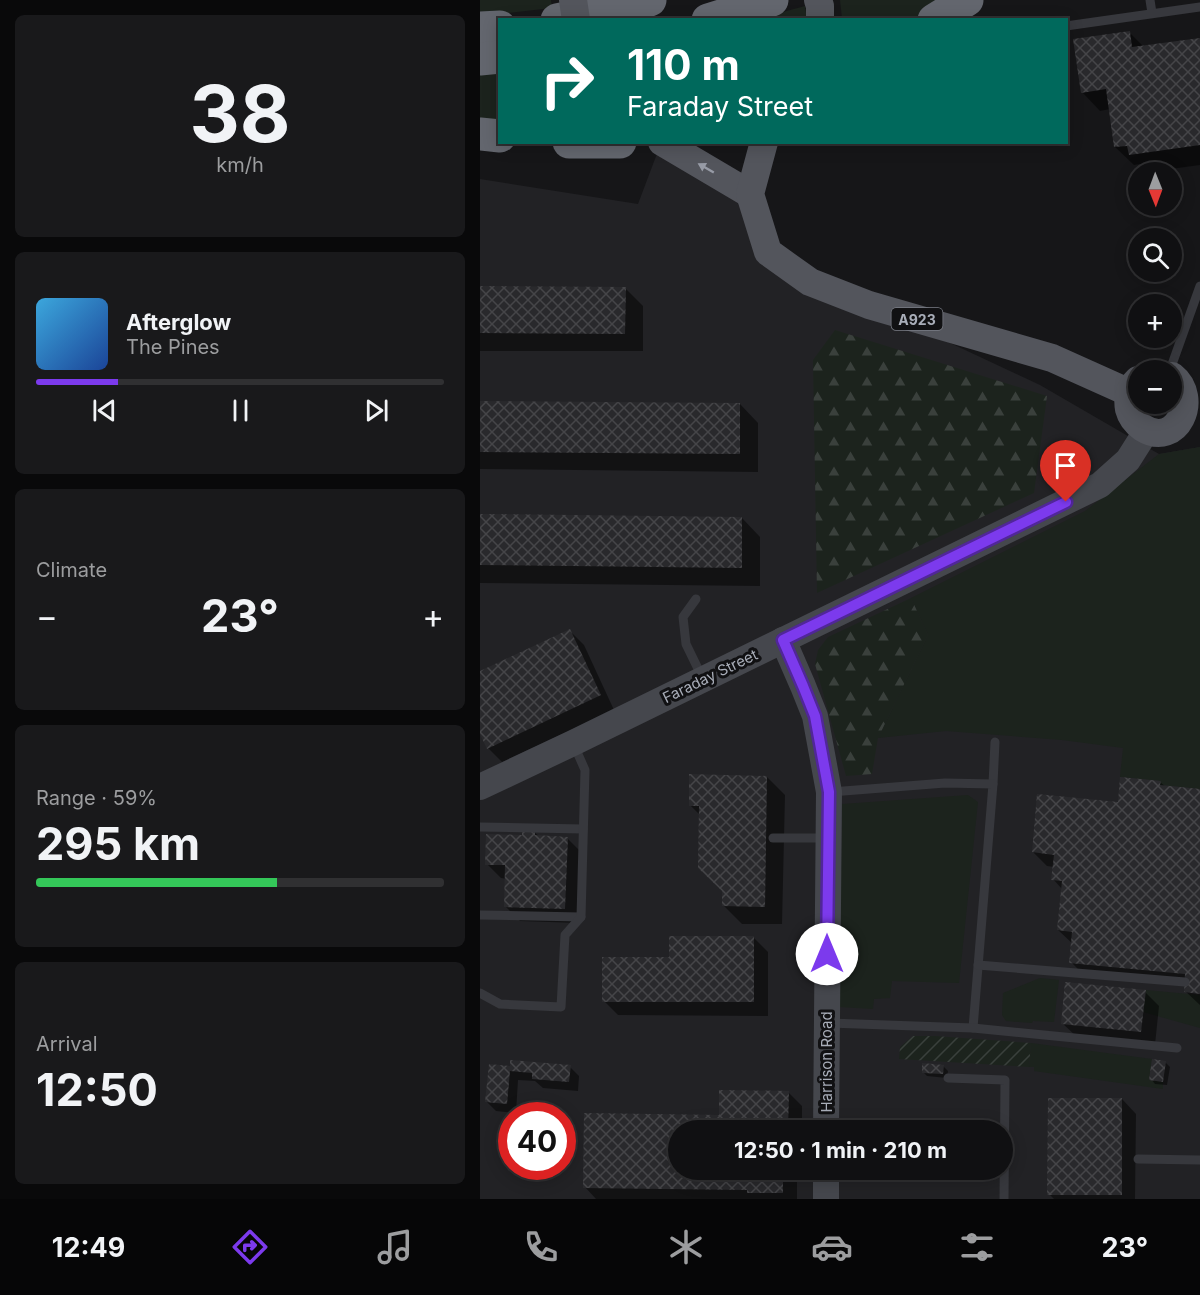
<!DOCTYPE html>
<html lang="en">
<head>
<meta charset="utf-8">
<style>
	:root { --surface:#101012; --page:#19191b; --text:#f1f3f6; --muted:#9c9d9f; --line:#303032; --accent:#7c3aed }
	body { margin:0; font-family:Inter,sans-serif; background:var(--page); color:var(--text); height:100vh; display:flex; flex-direction:column; font-size:22px; white-space:nowrap }
	* { box-sizing:border-box; margin:0 }
	p { font-size:20px; color:var(--muted) }
	.icon { flex:none; width:33px; height:33px; fill:none; stroke:currentColor; stroke-width:2; stroke-linecap:round; stroke-linejoin:round }
	.map { position:relative; flex:1; overflow:hidden }
	.sheet { display:flex; flex-direction:column; gap:15px; padding:15px; background:#09090a; width:480px }
	.sheet>* { flex:none }
	.banner { position:absolute; left:18px; top:18px; width:570px; height:126px; border-radius:0px; box-shadow:0 3px 15px #0003,0 0 0 2px var(--line); background:#00695c; color:#fff; overflow:hidden }
	.needle { width:39px; rotate:179deg }
	.tools { position:absolute; left:648px; top:162px; display:grid; gap:12px }
	.tools a { display:grid; place-items:center; width:54px; height:54px; border-radius:50%; background:var(--surface); box-shadow:0 3px 15px #0003,0 0 0 2px var(--line); font-size:30px }
	.speed { position:absolute; left:18px; top:1102px; display:flex; gap:12px; font-size:30px; font-weight:700; text-align:center }
	.speed>* { display:grid; place-content:center; width:78px; height:78px; border-radius:50%; background:var(--surface); box-shadow:0 3px 15px #0003,0 0 0 2px var(--line); line-height:1 }
	.speed .limit { border:9px solid #d22; background:#fff; color:#111 }
	.pin { position:absolute; display:grid; place-items:center; width:51px; height:51px; color:#fff; margin:-62px -26px; border-radius:50% 50% 50% 0; rotate:-45deg; box-shadow:0 0 6px #0007 }
	.pin .icon { rotate:45deg }
	.me { position:absolute; width:66px; margin:-33px; rotate:0deg; stroke-linejoin:round; filter:drop-shadow(0 0 4px #0008) }
	.turn { display:flex; align-items:center; gap:21px; height:126px; padding:0 30px; font-size:27px }
	.turn .icon { width:78px; height:78px; stroke-width:2.5 }
	.turn b { display:block; font-size:42px; line-height:51px }
	.big { font-size:45px; font-weight:700; line-height:1.1 }
	.sheet .tile { flex:1; display:flex; flex-direction:column; justify-content:center; gap:9px; min-width:0; padding:0 21px; border-radius:9px; background:var(--page) }
	.sheet .dial { align-items:center; gap:0 }
	.dial b { font-size:78px; line-height:1 }
	.song { display:flex; align-items:center; gap:18px }
	.cover { width:72px; height:72px; border-radius:9px; background:linear-gradient(135deg,hsl(200 70% 55%),hsl(220 70% 35%)) }
	.played { height:6px; border-radius:3px; background:linear-gradient(90deg,var(--accent) 20%,var(--line) 20%) }
	.keys { display:flex; justify-content:space-around; direction:ltr }
	.heat { display:flex; justify-content:space-between; align-items:center; font-size:33px; direction:ltr }
	.charge { height:9px; border-radius:4px; background:linear-gradient(90deg,#34c759 59%,var(--line) 0) }
	.trip { position:absolute; left:188px; top:1120px; width:345px; height:60px; border-radius:30px; background:var(--surface); box-shadow:0 3px 15px #0003,0 0 0 2px var(--line); font-weight:700; line-height:60px; text-align:center }
	.tab-bar { display:flex; height:96px; justify-content:space-around; align-items:center; background:#060607; color:var(--muted) }
	.tab-bar .icon { width:42px; height:42px }
	.tab-bar .selected { color:var(--accent) }
	.tab-bar b { font-size:27px; color:var(--text) }
	main { display:flex; flex:1; min-height:0 }
	.map>svg:first-child { display:block }
	.built { fill:#222225; fill-rule:evenodd }
	.grass { fill:#1c231d }
	.forest { fill:url(#forest-firs) }
	.garden { fill:url(#garden-furrows) }
	.shadow { fill:#0007 }
	.building { fill:url(#building-cross-hatch) }
	.lines { fill:none; stroke-linecap:round; stroke-linejoin:round }
	.lane { stroke:#37383d; stroke-width:9 }
	.secondary { stroke:#45474d; stroke-width:26 }
	.primary { stroke:#53555c; stroke-width:28 }
	.highway { stroke:#63666e; stroke-width:33 }
	.primary-bridge { stroke:#53555c; stroke-width:28 }
	.oneway { fill:#979ba6 }
	.route-casing { stroke:#51269a; stroke-width:15 }
	.route { stroke:#7c3aed; stroke-width:10 }
	.labels { text-anchor:middle; dominant-baseline:central; stroke-width:6; stroke-linejoin:round; paint-order:stroke }
	.shield { fill:#111113; stroke:#7b7e86; stroke-width:1.5 }
	.shield-label { font-size:14px; font-weight:bold; fill:#a8adb8 }
	.street-label { font-size:15px; fill:#a8adb8; stroke:#111113 }
</style>
</head>
<body>
<main>
<section class="sheet">
<div class="tile dial"><b>38</b><p>km/h</p></div>
<div class="tile">
<div class="song"><i class="cover"></i><div><b>Afterglow</b><p>The Pines</p></div></div>
<div class="played"></div>
<div class="keys"><svg class="icon" aria-label="previous" viewBox="0 0 24 24"><path d="M18 5L8 12l10 7zM5 5v14"/></svg><svg class="icon" aria-label="pause" viewBox="0 0 24 24"><path d="M8 5v14M16 5v14"/></svg><svg class="icon" aria-label="next" viewBox="0 0 24 24"><path d="M6 5l10 7-10 7zM19 5v14"/></svg></div>
</div>
<div class="tile"><p>Climate</p>
<div class="heat"><a>−</a><b class="big">23°</b><a>+</a></div>
</div>
<div class="tile"><p>Range · 59%</p><b class="big">295 km</b><div class="charge"></div></div>
<div class="tile"><p>Arrival</p><b class="big">12:50</b></div>
</section>
<div class="map">
<svg width="720" height="1199" viewBox="0 0 720 1199">
	<defs>
		<pattern id="forest-firs" width="22" height="20" patternUnits="userSpaceOnUse" patternTransform="scale(1.5)"><rect width="22" height="20" fill="#1c231d"/><path d="M5 1l3.5 6h-7zM16 11l3.5 6h-7z" fill="#3a403c"/></pattern>
		<pattern id="garden-furrows" width="10" height="10" patternUnits="userSpaceOnUse" patternTransform="scale(1.5)"><rect width="10" height="10" fill="#1c231d"/><path d="M-1 1l2-2M0 10L10 0M9 11l2-2" fill="none" stroke="#3a403c"/></pattern>
		<pattern id="building-cross-hatch" width="8" height="8" patternUnits="userSpaceOnUse" patternTransform="scale(1.5)"><rect width="8" height="8" fill="#29292c"/><path d="M0 0l8 8M0 8l8-8" fill="none" stroke="#454548"/></pattern>
	</defs>
	<rect width="100%" height="100%" fill="#161618"/>
	<path class="built" d="M181,143L258,197L288,252L389,305L560,385L679,454L720,447V1199H0V179L158,204ZM32,1116H82V1167H32ZM198,1131H522V1170H198Z"/>
	<g class="grass">
		<polygon points="0,0 71,0 72,8 0,16"/>
		<polygon points="360,0 466,0 431,20 362,19"/>
		<polygon points="325,6 327,19 277,19"/>
		<polygon points="19,69 19,125 0,123 0,71"/>
		<polygon points="720,447 720,789 680,785 680,781 640,777 643,748 582,740 466,731 398,738 448,635 431,598 605,511 679,454"/>
		<polygon points="488,795 498,802 479,983 412,981 410,998 394,999 393,1009 359,1007 362,804"/>
		<polygon points="560,978 579,980 574,1022 553,1021 552,1023 526,1021 522,1015 523,993"/>
		<polygon points="666,990 720,995 720,1028 663,1012"/>
		<polygon points="551,1043 672,1059 669,1080 683,1082 683,1089 554,1071 554,1067 549,1067"/>
	</g>
	<g class="forest">
		<polygon points="355,330 567,396 554,493 337,593 333,360"/>
		<polygon points="431,598 448,635 398,738 392,774 366,776 335,664 338,650 348,637"/>
	</g>
	<polygon class="garden" points="433,1036 455,1036 551,1043 549,1067 419,1059 420,1047"/>
	<g class="shadow">
		<polygon points="650,33 664,47 720,39 720,165 669,172 660,164 654,165 635,147 630,109 620,111 602,92"/>
		<polygon points="0,288 145,288 163,306 163,351 0,351"/>
		<polygon points="0,402 260,404 278,423 278,472 0,469"/>
		<polygon points="0,516 262,518 280,537 280,586 0,583"/>
		<polygon points="90,631 104,645 134,710 22,762 8,748 0,730 0,672"/>
		<polygon points="287,777 305,795 302,924 262,924 243,905 244,891 220,815 210,805"/>
		<polygon points="680,782 686,787 720,791 720,1005 705,991 706,986 605,976 591,962 593,944 578,930 582,889 573,879 574,867 567,866 553,852"/>
		<polygon points="54,832 60,837 87,838 101,852 99,923 40,921 26,907 27,879 21,878 7,864 43,837"/>
		<polygon points="274,938 288,952 288,1016 138,1015 124,1001 190,958"/>
		<polygon points="665,992 679,1006 675,1045 597,1037 582,1023"/>
		<polygon points="686,1063 690,1067 687,1085 675,1084 671,1079"/>
		<polygon points="463,1066 468,1071 467,1078 447,1076 443,1072"/>
		<polygon points="31,1067 90,1067 99,1076 98,1091 63,1088 55,1081 38,1080 36,1113 16,1111 7,1102"/>
		<polygon points="308,1092 322,1106 322,1131 198,1131 198,1170 317,1170 317,1199 116,1199 105,1187 106,1114 240,1116"/>
		<polygon points="642,1099 656,1114 655,1199 574,1199 569,1194"/>
	</g>
	<g class="building">
		<polygon points="650,31 652,47 720,38 720,145 649,155 647,146 634,147 626,89 601,93 593,39"/>
		<polygon points="0,286 146,287 145,334 0,333"/>
		<polygon points="0,401 260,403 260,454 0,452"/>
		<polygon points="0,514 262,517 262,568 0,565"/>
		<polygon points="90,629 121,695 7,749 0,734 0,671"/>
		<polygon points="209,774 287,776 285,907 242,906 242,891 218,868 219,806 209,806"/>
		<polygon points="640,777 681,781 680,785 720,789 720,994 704,992 705,974 589,963 592,932 577,930 582,881 571,880 574,855 552,852 557,794 638,802"/>
		<polygon points="42,830 55,830 55,835 88,837 85,909 24,907 25,865 5,865 6,834 42,835"/>
		<polygon points="189,936 274,936 274,1002 122,1002 122,957 189,957"/>
		<polygon points="585,982 666,990 661,1032 581,1024"/>
		<polygon points="672,1059 686,1061 683,1082 669,1080"/>
		<polygon points="30,1060 91,1065 89,1082 52,1079 52,1073 30,1071 27,1104 5,1102 9,1064 30,1066"/>
		<polygon points="442,1063 464,1065 463,1074 442,1073"/>
		<polygon points="239,1090 309,1091 308,1131 198,1131 198,1170 303,1170 303,1193 267,1193 267,1190 103,1188 104,1113 239,1115"/>
		<polygon points="568,1098 642,1098 642,1195 567,1195"/>
	</g>
	<g class="lines">
		<g class="lane">
			<polyline points="670,0 672,13"/>
			<polyline points="586,26 720,7"/>
			<polyline points="690,370 720,286"/>
			<polyline points="216,599 203,617 206,644 223,679"/>
			<polyline points="513,784 515,742"/>
			<polyline points="351,792 465,783 513,784 493,1028"/>
			<polyline points="0,827 103,829"/>
			<polyline points="293,838 348,838"/>
			<polyline points="0,915 101,917"/>
			<polyline points="498,965 705,982"/>
			<polyline points="0,993 20,1004 81,1007 85,935 101,917 105,770 94,745"/>
			<polyline points="349,1023 493,1028 697,1048"/>
			<polyline points="468,1078 525,1080 524,1199"/>
			<polyline points="658,1159 720,1160"/>
		</g>
		<g class="secondary">
			<polyline points="303,640 323,686 335,716 349,792 346,1131"/>
			<polyline points="0,787 93,743 620,485 648,460 667,430"/>
			<polyline points="346,1170 346,1199"/>
		</g>
		<g class="primary">
			<polyline points="338,0 340,6 340,20"/>
			<polyline points="182,142 270,194"/>
			<polyline points="284,142 270,194 288,252 330,282 389,305 572,358 650,393"/>
			<path d="M658,380C650,388 647,398 649,409C651,417 656,423 663,428C697,449 720,398 692,376"/>
		</g>
		<g class="highway">
			<polyline points="77,20 170,0"/>
			<polyline points="228,20 292,0"/>
			<polyline points="454,20 487,0"/>
			<polyline points="0,28 20,27"/>
			<polyline points="0,59 20,57"/>
			<polyline points="0,134 20,136"/>
			<polyline points="89,142 140,142"/>
		</g>
		<polyline class="primary-bridge" points="93,0 96,20"/>
	</g>
	<defs><path id="oneway-solid" d="M-6-.8H1V-3.2L6.5 0L1 3.2V.8H-6Z" transform="scale(1.5)"/></defs>
	<use class="oneway" href="#oneway-solid" transform="translate(226 168) rotate(-150)"/>
	<g class="lines">
		<defs>
			<polyline id="route" points="347,954 349,792 335,716 323,686 303,640 586,502"/>
		</defs>
		<use href="#route" class="route-casing"/>
		<use href="#route" class="route"/>
	</g>
	<g class="labels">
		<rect class="shield" x="411.5" y="308" width="51" height="22" rx="4.5"/>
		<g class="shield-label">
			<text x="437" y="319">A923</text>
		</g>
		<g class="street-label">
			<text transform="translate(230 676) rotate(-26)">Faraday Street</text>
			<text transform="translate(346 1062) rotate(-90)">Harrison Road</text>
		</g>
	</g>
</svg>
<div class="tools">
<a><svg class="needle" viewBox="-14 -14 28 28"><path d="M0-13l5 13h-10z" fill="#e53935"/><path d="M0 13l5-13h-10z" fill="#9c9d9f"/></svg></a>
<a><svg class="icon" aria-label="search" viewBox="0 0 24 24"><circle cx="10" cy="10" r="6"/><path d="M15 15l6 6"/></svg></a>
<a>+</a>
<a>−</a>
</div>
<div class="speed"><div class="limit">40</div></div>
<div class="pin" style="left:586px;top:502px;background:#d93025"><svg class="icon" aria-label="arrive" viewBox="0 0 24 24"><path d="M6 21V4h12l-3 4 3 4H6"/></svg></div>
<svg class="me" style="left:347px;top:954px" viewBox="-20 -20 40 40"><circle r="19" fill="#fff"/><path d="M0-13L10 11 0 6-10 11z" fill="#7c3aed"/></svg>
<div class="trip">12:50 · 1 min · 210 m</div>
<div class="banner">
<div class="turn"><svg class="icon" aria-label="right" viewBox="0 0 24 24"><path d="M7 20v-9h11M14 6l5 5-5 5"/></svg><div><b>110 m</b>Faraday Street</div></div>
</div>
</div>
</main>
<nav class="tab-bar">
<b>12:49</b>
<svg class="icon selected" aria-label="directions" viewBox="0 0 24 24"><path d="M12 3l9 9-9 9-9-9zM9 14v-3h6M13 9l2 2-2 2"/></svg>
<svg class="icon" aria-label="music" viewBox="0 0 24 24"><path d="M9 18V5l10-2v13"/><circle cx="6" cy="18" r="3"/><circle cx="16" cy="16" r="3"/></svg>
<svg class="icon" aria-label="phone" viewBox="0 0 24 24"><path d="M5 4h4l2 5-3 2q2 4 5 5l2-3 5 2v4C11 20 4 13 5 4z"/></svg>
<svg class="icon" aria-label="climate" viewBox="0 0 24 24"><path d="M12 3v18M4 7l16 10M4 17L20 7"/></svg>
<svg class="icon" aria-label="car" viewBox="0 0 24 24"><path d="M5 17H2v-5l4-1 3-4h7l3 4 3 1v5h-3M9 17h6M6 11h13"/><circle cx="7" cy="17" r="2"/><circle cx="17" cy="17" r="2"/></svg>
<svg class="icon" aria-label="filters" viewBox="0 0 24 24"><path d="M4 7h16M4 17h16"/><circle cx="9" cy="7" r="2"/><circle cx="15" cy="17" r="2"/></svg>
<b>23°</b>
</nav>
</body>
</html>
